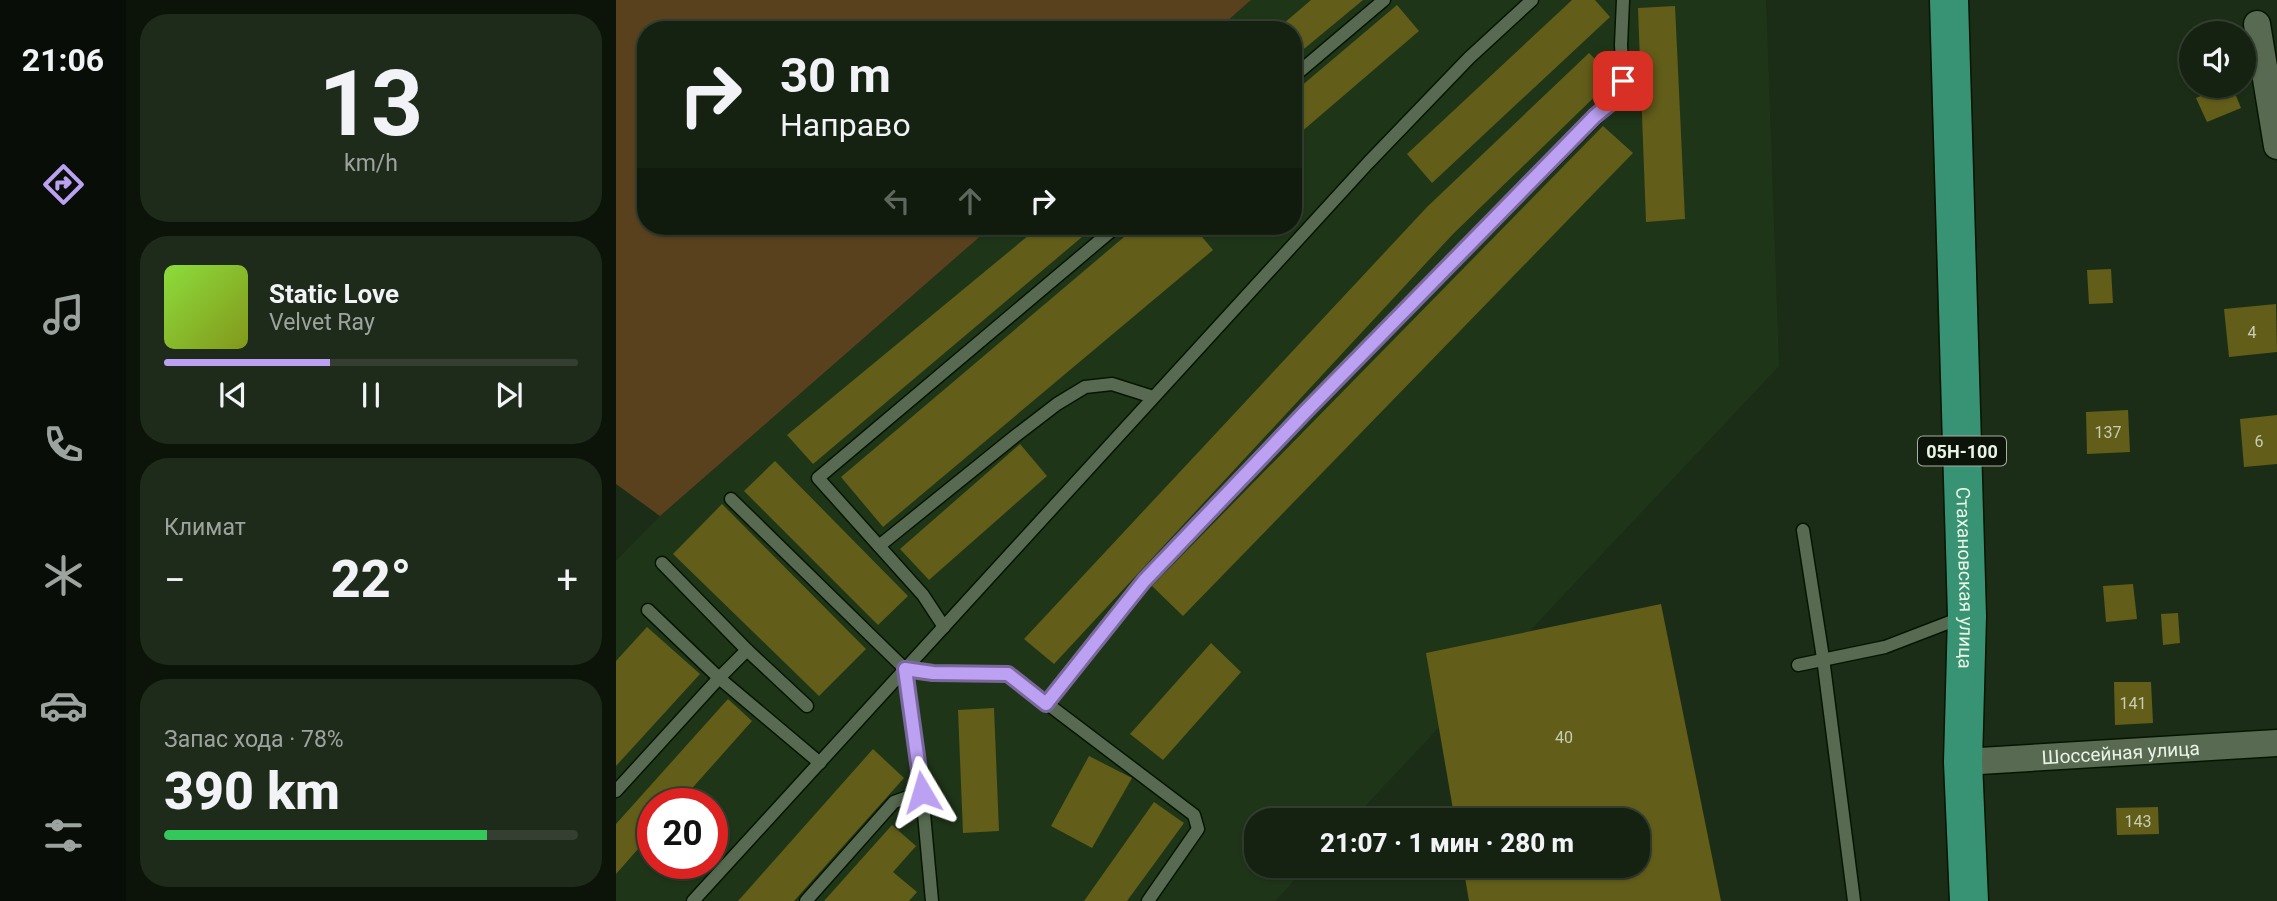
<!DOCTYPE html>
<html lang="ru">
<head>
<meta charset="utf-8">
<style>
	:root { --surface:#152211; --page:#1e2a1a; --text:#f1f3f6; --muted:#9da49f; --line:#343f31; --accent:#bca0f2 }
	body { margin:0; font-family:Roboto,sans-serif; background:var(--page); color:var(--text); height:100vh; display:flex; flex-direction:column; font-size:26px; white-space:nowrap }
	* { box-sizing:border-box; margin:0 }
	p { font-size:23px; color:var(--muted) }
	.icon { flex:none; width:38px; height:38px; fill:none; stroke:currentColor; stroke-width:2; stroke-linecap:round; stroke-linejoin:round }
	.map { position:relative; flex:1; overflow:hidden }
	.side { display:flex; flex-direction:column; gap:14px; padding:14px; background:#0c1309; width:490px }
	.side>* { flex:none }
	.banner { position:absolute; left:21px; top:21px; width:665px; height:214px; border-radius:28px; box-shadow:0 2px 5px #0004,0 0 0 2px var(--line); background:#152211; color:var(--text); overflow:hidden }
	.controls { position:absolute; left:1563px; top:21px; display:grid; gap:14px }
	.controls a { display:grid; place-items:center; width:77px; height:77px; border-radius:50%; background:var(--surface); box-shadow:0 2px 5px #0004,0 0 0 2px var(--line); font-size:35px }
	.speed { position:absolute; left:21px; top:788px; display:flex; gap:14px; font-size:35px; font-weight:700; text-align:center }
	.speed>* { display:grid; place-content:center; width:91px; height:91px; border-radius:50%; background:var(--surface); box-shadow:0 2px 5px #0004,0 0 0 2px var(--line); line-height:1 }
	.speed .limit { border:10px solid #d22; background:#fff; color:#111 }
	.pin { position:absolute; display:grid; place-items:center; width:60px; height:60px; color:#fff; margin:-30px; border-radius:14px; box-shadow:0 4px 10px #0006 }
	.me { position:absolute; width:77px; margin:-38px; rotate:353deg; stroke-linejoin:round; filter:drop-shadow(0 0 5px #0008) }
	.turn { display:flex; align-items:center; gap:24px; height:147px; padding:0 28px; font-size:32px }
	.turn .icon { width:91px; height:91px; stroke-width:2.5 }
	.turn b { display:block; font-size:49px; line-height:60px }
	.lanes { display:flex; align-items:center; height:66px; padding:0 28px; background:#0003; justify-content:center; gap:35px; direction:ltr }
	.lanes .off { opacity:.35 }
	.big { font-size:52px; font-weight:800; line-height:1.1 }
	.side .card { flex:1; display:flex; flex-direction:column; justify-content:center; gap:10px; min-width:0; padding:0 24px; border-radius:28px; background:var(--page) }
	.side .dial { align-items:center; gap:0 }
	.dial b { font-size:91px; line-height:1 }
	.song { display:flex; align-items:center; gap:21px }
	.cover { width:84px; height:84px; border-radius:10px; background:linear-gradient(135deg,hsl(90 70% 55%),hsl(70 70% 35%)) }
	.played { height:7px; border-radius:4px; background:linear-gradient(90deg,var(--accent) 40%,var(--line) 40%) }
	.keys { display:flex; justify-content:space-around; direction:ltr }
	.heat { display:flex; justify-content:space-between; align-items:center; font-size:38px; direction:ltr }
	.charge { height:10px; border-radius:5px; background:linear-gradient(90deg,#34c759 78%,var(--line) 0) }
	.trip { position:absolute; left:628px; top:808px; width:406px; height:70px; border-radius:28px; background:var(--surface); box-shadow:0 2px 5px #0004,0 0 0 2px var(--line); font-weight:800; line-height:70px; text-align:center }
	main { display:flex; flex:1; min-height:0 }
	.dock { display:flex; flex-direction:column; width:126px; justify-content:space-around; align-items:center; background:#080e07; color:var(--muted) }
	.dock .icon { width:49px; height:49px }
	.dock .selected { color:var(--accent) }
	.dock b { font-size:32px; color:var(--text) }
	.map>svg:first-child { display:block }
	.built { fill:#1f3518; fill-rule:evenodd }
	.green { fill:#5a411e }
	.building { fill:#625d19 }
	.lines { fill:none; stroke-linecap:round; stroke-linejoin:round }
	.service-casing { stroke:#061502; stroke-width:15 }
	.minor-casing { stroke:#061502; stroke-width:29 }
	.primary-casing { stroke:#061502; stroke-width:41 }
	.service { stroke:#586b52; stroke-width:12 }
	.minor { stroke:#586b52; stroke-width:26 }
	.primary { stroke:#389274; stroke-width:38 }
	.route-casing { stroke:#7a689d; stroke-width:18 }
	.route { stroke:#bca0f2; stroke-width:12 }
	.labels { text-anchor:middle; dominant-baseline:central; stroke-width:7; stroke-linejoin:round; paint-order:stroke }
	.number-label { font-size:16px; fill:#c7ceb3 }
	.shield { fill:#0c1309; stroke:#a7b0a4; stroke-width:2 }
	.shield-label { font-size:18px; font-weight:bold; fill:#e9f4e6 }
	.street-label { font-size:19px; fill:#e9f4e6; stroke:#0c1309 }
</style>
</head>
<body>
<main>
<nav class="dock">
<b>21:06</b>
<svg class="icon selected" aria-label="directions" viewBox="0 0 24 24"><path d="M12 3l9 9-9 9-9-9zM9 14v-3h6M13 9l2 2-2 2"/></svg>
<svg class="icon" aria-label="music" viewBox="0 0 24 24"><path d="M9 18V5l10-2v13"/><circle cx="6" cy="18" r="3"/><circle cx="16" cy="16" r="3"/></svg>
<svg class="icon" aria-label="phone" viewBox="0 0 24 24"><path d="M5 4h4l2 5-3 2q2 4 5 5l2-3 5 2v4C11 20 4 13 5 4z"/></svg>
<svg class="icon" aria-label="climate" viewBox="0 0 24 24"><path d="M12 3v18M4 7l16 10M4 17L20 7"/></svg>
<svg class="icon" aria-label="car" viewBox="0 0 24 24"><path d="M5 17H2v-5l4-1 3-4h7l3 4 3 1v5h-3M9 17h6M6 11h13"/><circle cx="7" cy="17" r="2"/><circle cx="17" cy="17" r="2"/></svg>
<svg class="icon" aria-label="filters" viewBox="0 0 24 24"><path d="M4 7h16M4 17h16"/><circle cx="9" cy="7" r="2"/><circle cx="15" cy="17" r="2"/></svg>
</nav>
<section class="side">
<div class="card dial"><b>13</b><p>km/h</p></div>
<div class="card">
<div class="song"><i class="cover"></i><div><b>Static Love</b><p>Velvet Ray</p></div></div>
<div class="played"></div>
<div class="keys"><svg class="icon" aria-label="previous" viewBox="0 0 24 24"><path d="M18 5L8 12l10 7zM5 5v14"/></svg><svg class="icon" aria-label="pause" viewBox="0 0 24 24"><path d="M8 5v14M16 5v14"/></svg><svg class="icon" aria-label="next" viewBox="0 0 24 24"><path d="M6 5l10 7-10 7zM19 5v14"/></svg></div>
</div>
<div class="card"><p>Климат</p>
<div class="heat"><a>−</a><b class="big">22°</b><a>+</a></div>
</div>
<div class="card"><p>Запас хода · 78%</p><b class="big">390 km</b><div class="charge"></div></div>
</section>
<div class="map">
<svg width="1661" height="901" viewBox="0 0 1661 901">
	<rect width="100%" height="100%" fill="#1c2d17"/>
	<path class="built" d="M635,0H1150L1163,366L735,821H640V866H692L659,901H0V561L44,516L376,226H677V30H601ZM37,803H96V863H37Z"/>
	<polygon class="green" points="0,0 635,0 601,30 30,30 30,226 376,226 44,516 0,484"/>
	<g class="building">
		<polygon points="695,0 747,0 677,58 677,30 660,30"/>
		<polygon points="956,0 979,0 994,17 816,183 791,154"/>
		<polygon points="781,5 803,31 677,139 677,93"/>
		<polygon points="1059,6 1069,219 1030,222 1022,8"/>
		<polygon points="973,53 998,78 837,234 438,664 408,639 811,207"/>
		<polygon points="1608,86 1616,86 1625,108 1591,122 1580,98"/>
		<polygon points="987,126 1017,153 567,616 536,586"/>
		<polygon points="424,226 479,226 197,464 171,435"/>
		<polygon points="521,226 577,226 597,250 267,527 225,477"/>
		<polygon points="1495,269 1497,303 1473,304 1471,270"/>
		<polygon points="1660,304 1661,352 1613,357 1608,309"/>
		<polygon points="1512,410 1514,452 1471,454 1470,412"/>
		<polygon points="1661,415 1661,464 1628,467 1624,419"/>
		<polygon points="404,444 431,476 313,580 284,549"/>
		<polygon points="159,461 292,596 262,625 128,491"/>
		<polygon points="106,504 250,649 203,696 57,554"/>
		<polygon points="1517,584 1521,619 1490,622 1487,586"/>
		<polygon points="1045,604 1105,901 853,901 847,866 1022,866 1022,821 839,821 810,653"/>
		<polygon points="1562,613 1564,643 1547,645 1545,614"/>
		<polygon points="31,627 84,674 0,766 0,661"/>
		<polygon points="595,643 625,672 547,760 514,734"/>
		<polygon points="1498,682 1535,682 1537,723 1499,725"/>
		<polygon points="112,699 136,721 63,803 37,803 37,832 0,874 0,824"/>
		<polygon points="378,708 383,831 347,833 342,710"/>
		<polygon points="257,749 288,778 178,901 122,901"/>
		<polygon points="473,756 516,778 476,848 435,826"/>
		<polygon points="538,802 568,823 511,901 468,901"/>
		<polygon points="1542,807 1543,834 1501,835 1500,808"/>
		<polygon points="276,825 300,846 277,872 301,892 293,901 208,901"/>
	</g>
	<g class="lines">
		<defs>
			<g id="service">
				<polyline points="677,77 768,0"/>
				<polyline points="115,499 289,669"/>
				<polyline points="1187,530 1207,658 1238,901"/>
				<polyline points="263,546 202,478 501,226"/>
				<polyline points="46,563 131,650 191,706"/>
				<polyline points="32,610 103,678 204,763"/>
				<polyline points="328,627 307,595 263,546 398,437 441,404 469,387 496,384 537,397"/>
				<polyline points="1182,665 1269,647 1347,617"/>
				<polyline points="430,704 528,581 690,411 996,102 1007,81 1005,45 1007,0"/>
				<polyline points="0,791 103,678 131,650"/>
				<polyline points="77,901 752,163 853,58 916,0"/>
				<polyline points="190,901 278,802 306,792"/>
				<polyline points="316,901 306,792 289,669 317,673 392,674 578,815 582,829 532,901"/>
			</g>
			<g id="minor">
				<polyline points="1641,24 1661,146"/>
				<path id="s1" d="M1347,762L1661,743"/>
			</g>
			<g id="primary">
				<path id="s2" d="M1333,0L1351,616L1347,762L1353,901"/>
			</g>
		</defs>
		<use href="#service" class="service-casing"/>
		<use href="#minor" class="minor-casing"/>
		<use href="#primary" class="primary-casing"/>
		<use href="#service" class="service"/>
		<use href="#minor" class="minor"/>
		<use href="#primary" class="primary"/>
	</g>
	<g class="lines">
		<defs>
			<polyline id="route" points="306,792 289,669 317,673 392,674 430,704 528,581 690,411 979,116 996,102 1007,81"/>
		</defs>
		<use href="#route" class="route-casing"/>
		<use href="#route" class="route"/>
	</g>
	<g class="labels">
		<g class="number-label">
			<text x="1636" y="332">4</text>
			<text x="1492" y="432">137</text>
			<text x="1643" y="441">6</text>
			<text x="1517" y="703">141</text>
			<text x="948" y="737">40</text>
			<text x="1522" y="821">143</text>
		</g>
		<rect class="shield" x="1302" y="436.5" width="88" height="29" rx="5"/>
		<g class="shield-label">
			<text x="1346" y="451">05Н-100</text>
		</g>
		<g class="street-label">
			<text stroke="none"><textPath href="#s2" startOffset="578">Стахановская улица</textPath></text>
			<text stroke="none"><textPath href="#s1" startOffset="158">Шоссейная улица</textPath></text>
		</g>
	</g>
</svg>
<div class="controls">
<a><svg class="icon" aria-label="sound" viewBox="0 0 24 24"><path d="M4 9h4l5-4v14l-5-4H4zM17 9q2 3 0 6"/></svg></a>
</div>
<div class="speed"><div class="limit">20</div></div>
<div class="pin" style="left:1007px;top:81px;background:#d93025"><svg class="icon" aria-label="arrive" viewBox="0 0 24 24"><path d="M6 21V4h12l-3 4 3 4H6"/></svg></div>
<svg class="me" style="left:306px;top:792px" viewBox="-20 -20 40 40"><path d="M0-17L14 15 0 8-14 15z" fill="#bca0f2" stroke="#fff" stroke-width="4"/></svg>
<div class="trip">21:07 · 1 мин · 280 m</div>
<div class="banner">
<div class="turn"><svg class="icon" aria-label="right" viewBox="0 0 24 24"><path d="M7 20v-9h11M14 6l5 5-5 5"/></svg><div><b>30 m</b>Направо</div></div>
<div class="lanes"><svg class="icon off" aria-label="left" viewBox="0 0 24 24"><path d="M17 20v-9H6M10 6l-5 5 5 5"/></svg><svg class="icon off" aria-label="ahead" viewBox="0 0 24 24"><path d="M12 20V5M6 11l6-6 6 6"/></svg><svg class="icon" aria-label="right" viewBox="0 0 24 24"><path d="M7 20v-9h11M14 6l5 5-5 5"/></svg></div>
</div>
</div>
</main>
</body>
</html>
